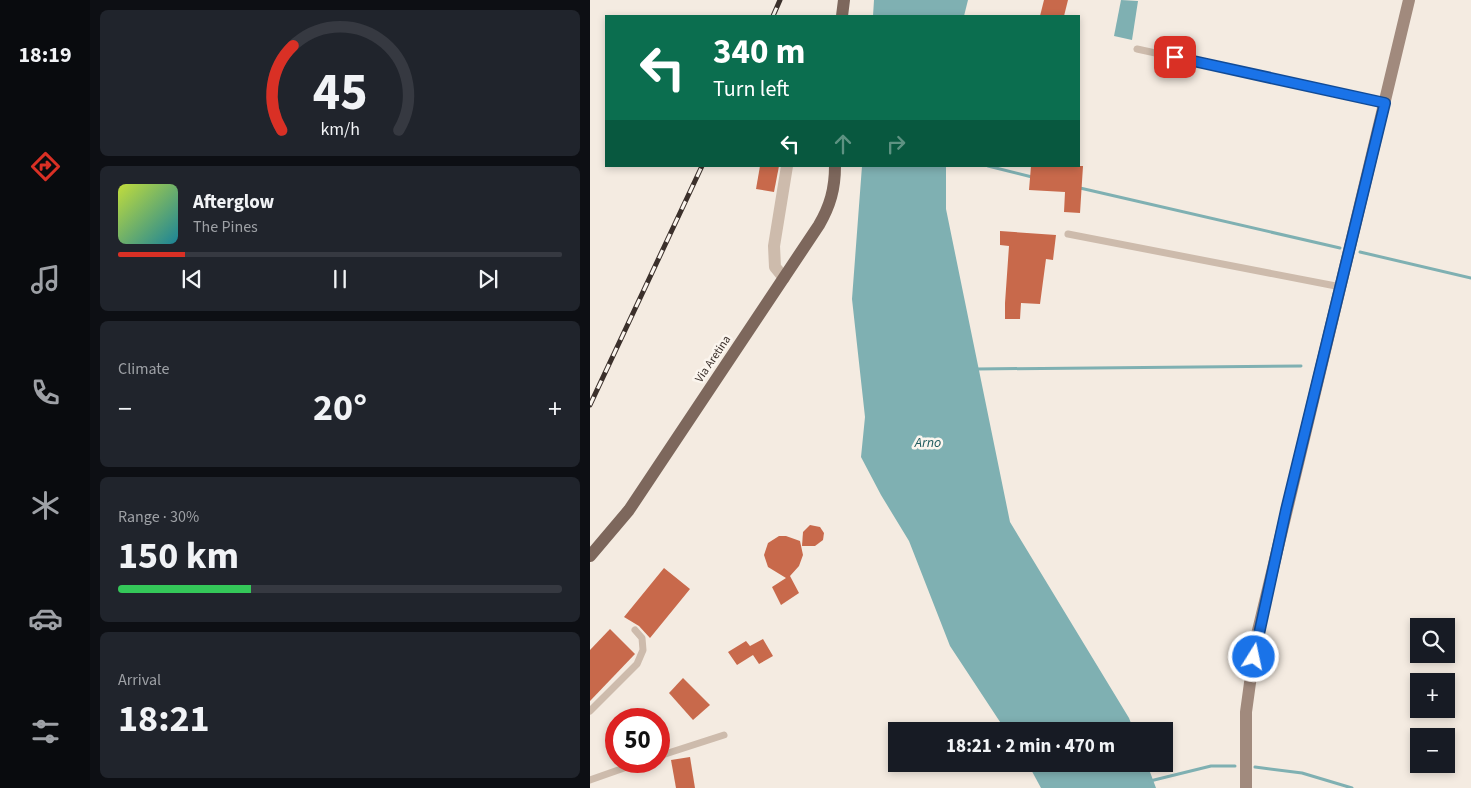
<!DOCTYPE html>
<html lang="en">
<head>
<meta charset="utf-8">
<style>
	:root { --surface:#171b24; --page:#20242c; --text:#f1f3f6; --muted:#9ea1a6; --line:#363941; --accent:#d93025 }
	body { margin:0; font-family:"Source Sans 3",sans-serif; background:var(--page); color:var(--text); height:100vh; display:flex; flex-direction:column; font-size:19px; white-space:nowrap }
	* { box-sizing:border-box; margin:0 }
	p { font-size:16px; color:var(--muted) }
	.icon { flex:none; width:28px; height:28px; fill:none; stroke:currentColor; stroke-width:2; stroke-linecap:round; stroke-linejoin:round }
	.map { position:relative; flex:1; overflow:hidden }
	.panel { display:flex; flex-direction:column; gap:10px; padding:10px; background:#0d0f14; width:500px }
	.panel>* { flex:none }
	.banner { position:absolute; left:15px; top:15px; width:475px; height:152px; border-radius:0px; box-shadow:0 2px 8px #0003; background:#0b6e4f; color:#fff; overflow:hidden }
	.fabs { position:absolute; left:820px; top:618px; display:grid; gap:10px }
	.fabs a { display:grid; place-items:center; width:45px; height:45px; border-radius:0px; background:var(--surface); box-shadow:0 2px 8px #0003; font-size:25px }
	.speed { position:absolute; left:15px; top:708px; display:flex; gap:10px; font-size:25px; font-weight:700; text-align:center }
	.speed>* { display:grid; place-content:center; width:65px; height:65px; border-radius:50%; background:var(--surface); box-shadow:0 2px 8px #0003; line-height:1 }
	.speed .limit { border:8px solid #d22; background:#fff; color:#111 }
	.pin { position:absolute; display:grid; place-items:center; width:42px; height:42px; color:#fff; margin:-21px; border-radius:10px; box-shadow:0 2px 8px #0006 }
	.me { position:absolute; width:55px; margin:-28px; rotate:10deg; stroke-linejoin:round; filter:drop-shadow(0 0 4px #0008) }
	.turn { display:flex; align-items:center; gap:18px; height:105px; padding:0 25px; font-size:22px }
	.turn .icon { width:65px; height:65px; stroke-width:2.5 }
	.turn b { display:block; font-size:35px; line-height:42px }
	.lanes { display:flex; align-items:center; height:48px; padding:0 25px; background:#0003; justify-content:center; gap:25px; direction:ltr }
	.lanes .off { opacity:.35 }
	.big { font-size:38px; font-weight:700; line-height:1.1 }
	.panel .card { flex:1; display:flex; flex-direction:column; justify-content:center; gap:8px; min-width:0; padding:0 18px; border-radius:8px; background:var(--page) }
	.panel .dial { align-items:center; gap:0 }
	.dial svg { height:130px; overflow:visible; fill:none; stroke:var(--line); stroke-width:7; stroke-linecap:round; text-anchor:middle }
	.dial text { fill:var(--text); stroke:none }
	.song { display:flex; align-items:center; gap:15px }
	.cover { width:60px; height:60px; border-radius:8px; background:linear-gradient(135deg,hsl(70 70% 55%),hsl(190 70% 35%)) }
	.played { height:5px; border-radius:2px; background:linear-gradient(90deg,var(--accent) 15%,var(--line) 15%) }
	.keys { display:flex; justify-content:space-around; direction:ltr }
	.heat { display:flex; justify-content:space-between; align-items:center; font-size:28px; direction:ltr }
	.charge { height:8px; border-radius:4px; background:linear-gradient(90deg,#34c759 30%,var(--line) 0) }
	.trip { position:absolute; left:298px; top:722px; width:285px; height:50px; border-radius:0px; background:var(--surface); box-shadow:0 2px 8px #0003; font-weight:700; line-height:50px; text-align:center }
	main { display:flex; flex:1; min-height:0 }
	.tab-bar { display:flex; flex-direction:column; width:90px; justify-content:space-around; align-items:center; background:#090b0e; color:var(--muted) }
	.tab-bar .icon { width:35px; height:35px }
	.tab-bar .on { color:var(--accent) }
	.tab-bar b { font-size:22px; color:var(--text) }
	.map>svg:first-child { display:block }
	.water { fill:#7fb0b2 }
	.lines { fill:none; stroke-linecap:round; stroke-linejoin:round }
	.stream { stroke:#7fb0b2; stroke-width:3 }
	.building { fill:#c8694b }
	.lane { stroke:#cdbbac; stroke-width:7 }
	.street { stroke:#cdbbac; stroke-width:12 }
	.secondary { stroke:#a18a7d; stroke-width:12 }
	.primary { stroke:#7d675c; stroke-width:12 }
	.rail-casing { stroke:#3b302b; stroke-width:5 }
	.rail { stroke:#fbf5ee; stroke-width:3; stroke-dasharray:9; stroke-linecap:butt }
	.route-casing { stroke:#114b97; stroke-width:12 }
	.route { stroke:#1a73e8; stroke-width:9 }
	.labels { text-anchor:middle; dominant-baseline:central; stroke-width:5; stroke-linejoin:round; paint-order:stroke }
	.street-label { font-size:12px; fill:#3b302b; stroke:#fbf5ee }
	.water-label { font-size:14px; font-style:italic; fill:#1f5a5e; stroke:#fbf5ee }
</style>
</head>
<body>
<main>
<nav class="tab-bar">
<b>18:19</b>
<svg class="icon on" aria-label="directions" viewBox="0 0 24 24"><path d="M12 3l9 9-9 9-9-9zM9 14v-3h6M13 9l2 2-2 2"/></svg>
<svg class="icon" aria-label="music" viewBox="0 0 24 24"><path d="M9 18V5l10-2v13"/><circle cx="6" cy="18" r="3"/><circle cx="16" cy="16" r="3"/></svg>
<svg class="icon" aria-label="phone" viewBox="0 0 24 24"><path d="M5 4h4l2 5-3 2q2 4 5 5l2-3 5 2v4C11 20 4 13 5 4z"/></svg>
<svg class="icon" aria-label="climate" viewBox="0 0 24 24"><path d="M12 3v18M4 7l16 10M4 17L20 7"/></svg>
<svg class="icon" aria-label="car" viewBox="0 0 24 24"><path d="M5 17H2v-5l4-1 3-4h7l3 4 3 1v5h-3M9 17h6M6 11h13"/><circle cx="7" cy="17" r="2"/><circle cx="17" cy="17" r="2"/></svg>
<svg class="icon" aria-label="filters" viewBox="0 0 24 24"><path d="M4 7h16M4 17h16"/><circle cx="9" cy="7" r="2"/><circle cx="15" cy="17" r="2"/></svg>
</nav>
<section class="panel">
<div class="card dial"><svg viewBox="0 0 100 80">
<path d="M14 69A42 42 0 1 1 86 69"/>
<path d="M14 69A42 42 0 0 1 21 17" stroke="#d93025"/>
<text x="50" y="56" font-size="32" font-weight="700">45</text>
<text x="50" y="72" font-size="11">km/h</text>
</svg></div>
<div class="card">
<div class="song"><i class="cover"></i><div><b>Afterglow</b><p>The Pines</p></div></div>
<div class="played"></div>
<div class="keys"><svg class="icon" aria-label="previous" viewBox="0 0 24 24"><path d="M18 5L8 12l10 7zM5 5v14"/></svg><svg class="icon" aria-label="pause" viewBox="0 0 24 24"><path d="M8 5v14M16 5v14"/></svg><svg class="icon" aria-label="next" viewBox="0 0 24 24"><path d="M6 5l10 7-10 7zM19 5v14"/></svg></div>
</div>
<div class="card"><p>Climate</p>
<div class="heat"><a>−</a><b class="big">20°</b><a>+</a></div>
</div>
<div class="card"><p>Range · 30%</p><b class="big">150 km</b><div class="charge"></div></div>
<div class="card"><p>Arrival</p><b class="big">18:21</b></div>
</section>
<div class="map">
<svg width="881" height="788" viewBox="0 0 881 788">
	<rect width="100%" height="100%" fill="#f4ebe1"/>
	<g class="water">
		<polygon points="284,0 378,0 374,16 283,16"/>
		<polygon points="531,0 548,1 542,40 524,36"/>
		<polygon points="272,166 356,166 356,209 420,522 539,718 544,731 416,731 360,646 319,541 291,495 271,457 275,417 262,299"/>
		<polygon points="438,764 557,764 566,788 451,788"/>
	</g>
	<g class="lines">
		<g class="stream">
			<polyline points="398,166 442,177"/>
			<polyline points="490,188 750,248"/>
			<polyline points="770,252 881,278"/>
			<polyline points="387,369 711,366"/>
			<polyline points="665,767 712,773 762,788"/>
			<polyline points="560,781 621,766 645,766"/>
		</g>
	</g>
	<g class="building">
		<polygon points="454,0 478,0 474,16 450,16"/>
		<polygon points="170,166 189,166 184,192 166,189"/>
		<polygon points="441,166 493,166 490,213 474,212 475,192 439,190"/>
		<polygon points="410,231 466,235 463,260 456,259 450,304 431,303 430,319 415,319 415,303 419,246 410,245"/>
		<polygon points="220,525 230,527 234,533 233,540 225,546 212,546 213,532"/>
		<polygon points="189,536 196,536 210,541 213,555 209,566 200,576 209,593 191,605 182,587 196,578 178,567 174,555 178,543"/>
		<polygon points="74,568 100,589 60,638 49,626 34,617"/>
		<polygon points="20,629 45,654 0,701 0,650"/>
		<polygon points="173,639 183,656 169,664 163,655 147,665 138,652 156,641 160,646"/>
		<polygon points="93,678 120,705 103,720 79,693"/>
		<polygon points="100,757 105,788 86,788 81,760"/>
	</g>
	<g class="lines">
		<g class="lane">
			<polyline points="547,49 795,103"/>
			<polyline points="478,234 751,287"/>
			<polyline points="0,711 47,664 53,650 52,638 45,630"/>
			<polyline points="69,756 134,735"/>
			<polyline points="0,780 54,761"/>
		</g>
		<polyline class="street" points="194,278 185,267 184,246 197,166"/>
		<polyline class="secondary" points="656,788 656,712 666,639 819,0"/>
		<g class="primary">
			<polyline points="252,16 254,0"/>
			<path d="M0,556L39,510L229,225C240,206 245,189 245,166"/>
		</g>
		<defs>
			<g id="rail">
				<polyline points="183,16 190,0"/>
				<polyline points="0,405 112,166"/>
			</g>
		</defs>
		<use href="#rail" class="rail-casing"/>
		<use href="#rail" class="rail"/>
	</g>
	<g class="lines">
		<defs>
			<polyline id="route" points="585,57 795,103 696,510 664,657"/>
		</defs>
		<use href="#route" class="route-casing"/>
		<use href="#route" class="route"/>
	</g>
	<g class="labels">
		<g class="street-label">
			<text transform="translate(123 359) rotate(-56)">Via Aretina</text>
		</g>
		<g class="water-label">
			<text x="338" y="443">Arno</text>
		</g>
	</g>
</svg>
<div class="fabs">
<a><svg class="icon" aria-label="search" viewBox="0 0 24 24"><circle cx="10" cy="10" r="6"/><path d="M15 15l6 6"/></svg></a>
<a>+</a>
<a>−</a>
</div>
<div class="speed"><div class="limit">50</div></div>
<div class="pin" style="left:585px;top:57px;background:#d93025"><svg class="icon" aria-label="arrive" viewBox="0 0 24 24"><path d="M6 21V4h12l-3 4 3 4H6"/></svg></div>
<svg class="me" style="left:664px;top:657px" viewBox="-20 -20 40 40"><circle r="17" fill="#1a73e8" stroke="#fff" stroke-width="3"/><path d="M0-11L8 9 0 5-8 9z" fill="#fff"/></svg>
<div class="trip">18:21 · 2 min · 470 m</div>
<div class="banner">
<div class="turn"><svg class="icon" aria-label="left" viewBox="0 0 24 24"><path d="M17 20v-9H6M10 6l-5 5 5 5"/></svg><div><b>340 m</b>Turn left</div></div>
<div class="lanes"><svg class="icon" aria-label="left" viewBox="0 0 24 24"><path d="M17 20v-9H6M10 6l-5 5 5 5"/></svg><svg class="icon off" aria-label="ahead" viewBox="0 0 24 24"><path d="M12 20V5M6 11l6-6 6 6"/></svg><svg class="icon off" aria-label="right" viewBox="0 0 24 24"><path d="M7 20v-9h11M14 6l5 5-5 5"/></svg></div>
</div>
</div>
</main>
</body>
</html>
